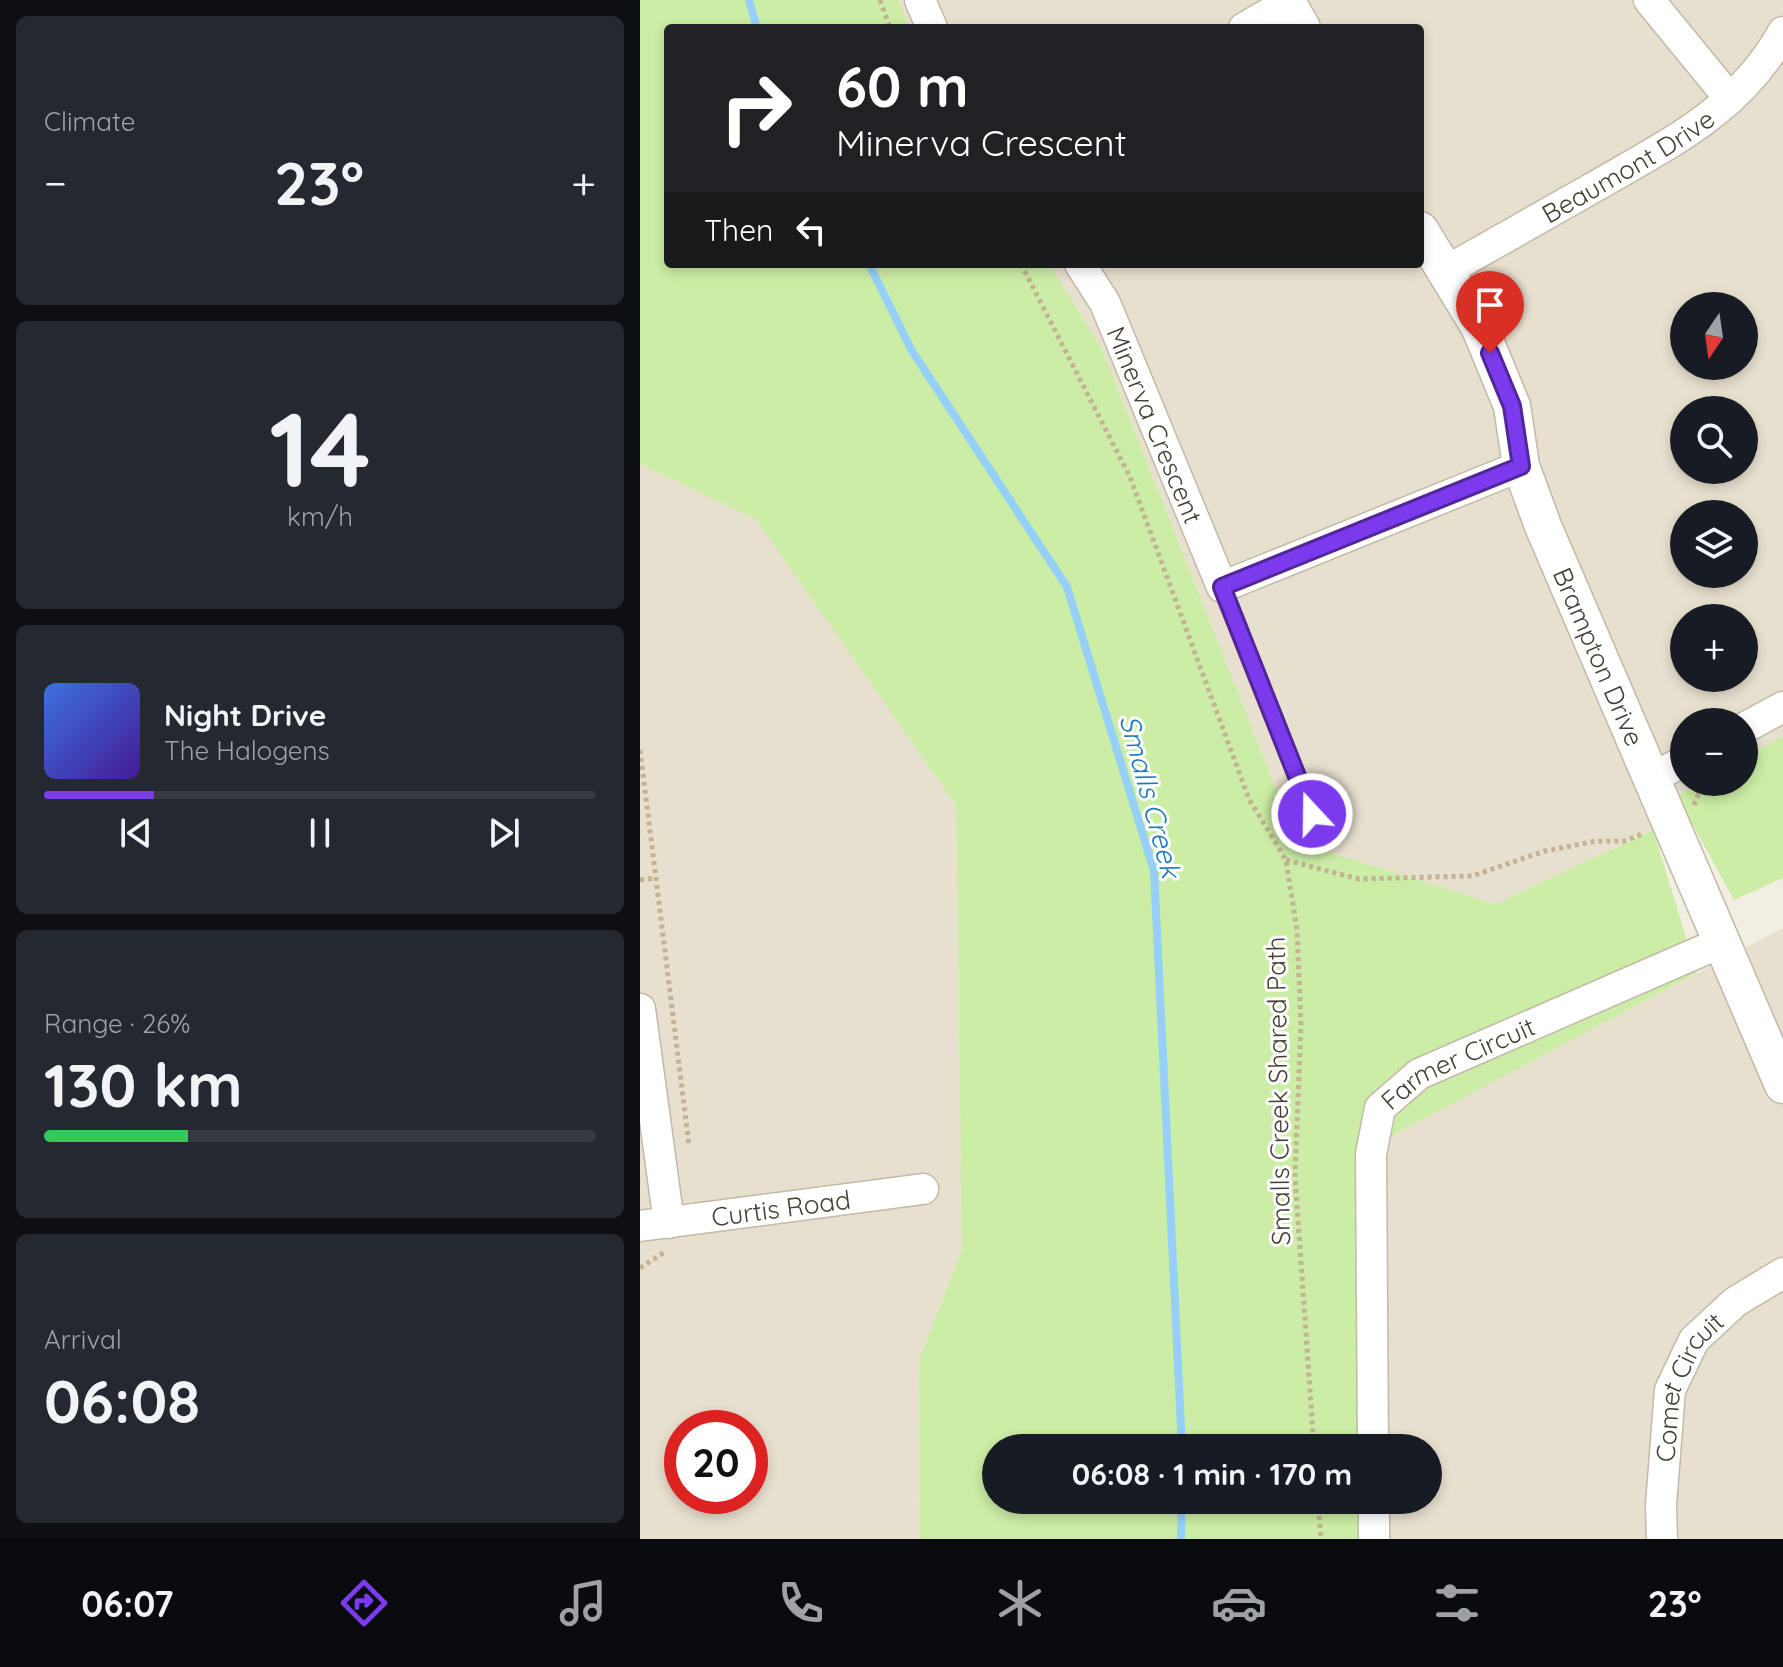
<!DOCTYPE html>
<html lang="en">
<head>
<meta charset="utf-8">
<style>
	:root { --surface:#171b24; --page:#242831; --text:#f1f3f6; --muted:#9ea1a6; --line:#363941; --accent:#7c3aed }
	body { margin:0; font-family:Quicksand,sans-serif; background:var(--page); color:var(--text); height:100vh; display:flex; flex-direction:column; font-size:30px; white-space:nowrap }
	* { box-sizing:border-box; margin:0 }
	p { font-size:26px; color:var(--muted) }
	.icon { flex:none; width:44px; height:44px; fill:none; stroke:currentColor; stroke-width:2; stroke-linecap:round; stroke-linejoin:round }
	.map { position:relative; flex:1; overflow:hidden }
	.panel { display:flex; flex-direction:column; gap:16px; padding:16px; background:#0d0f14; width:640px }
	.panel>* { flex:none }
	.banner { position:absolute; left:24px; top:24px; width:760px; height:244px; border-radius:8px; box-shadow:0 4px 12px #0003; background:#202124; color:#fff; overflow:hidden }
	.needle { width:52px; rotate:193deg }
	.fabs { position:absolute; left:1030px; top:292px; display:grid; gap:16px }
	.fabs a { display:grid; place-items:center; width:88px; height:88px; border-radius:50%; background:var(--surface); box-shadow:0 4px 12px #0003; font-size:40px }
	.speed { position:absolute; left:24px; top:1410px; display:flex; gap:16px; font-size:40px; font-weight:700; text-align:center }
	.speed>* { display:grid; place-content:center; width:104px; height:104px; border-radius:50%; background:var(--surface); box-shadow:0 4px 12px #0003; line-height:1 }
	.speed .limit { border:12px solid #d22; background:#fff; color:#111 }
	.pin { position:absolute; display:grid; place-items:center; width:68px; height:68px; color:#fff; margin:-82px -34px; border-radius:50% 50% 50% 0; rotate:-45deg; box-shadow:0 0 8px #0007 }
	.pin .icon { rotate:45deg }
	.me { position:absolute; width:88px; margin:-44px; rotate:339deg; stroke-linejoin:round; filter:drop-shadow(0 0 6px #0008) }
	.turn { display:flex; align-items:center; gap:28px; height:168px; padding:0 40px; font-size:36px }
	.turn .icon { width:104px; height:104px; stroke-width:2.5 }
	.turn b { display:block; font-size:56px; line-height:68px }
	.then { display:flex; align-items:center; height:76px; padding:0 40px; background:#0003; gap:16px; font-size:30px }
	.big { font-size:60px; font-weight:700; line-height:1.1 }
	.panel .widget { flex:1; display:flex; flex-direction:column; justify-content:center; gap:12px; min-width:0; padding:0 28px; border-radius:12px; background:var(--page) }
	.panel .dial { align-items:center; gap:0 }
	.dial b { font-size:104px; line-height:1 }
	.song { display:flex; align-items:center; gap:24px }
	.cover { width:96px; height:96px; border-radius:12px; background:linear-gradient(135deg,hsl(220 70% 55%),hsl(260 70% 35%)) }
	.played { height:8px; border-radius:4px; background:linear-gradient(90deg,var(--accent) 20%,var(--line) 20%) }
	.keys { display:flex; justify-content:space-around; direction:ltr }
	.heat { display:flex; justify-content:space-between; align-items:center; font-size:44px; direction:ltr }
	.charge { height:12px; border-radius:6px; background:linear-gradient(90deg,#34c759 26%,var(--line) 0) }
	.trip { position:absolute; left:342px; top:1434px; width:460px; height:80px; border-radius:40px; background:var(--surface); box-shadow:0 4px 12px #0003; font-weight:700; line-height:80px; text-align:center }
	.menu { display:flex; height:128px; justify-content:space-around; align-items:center; background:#090b0e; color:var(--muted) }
	.menu .icon { width:56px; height:56px }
	.menu .current { color:var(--accent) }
	.menu b { font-size:36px; color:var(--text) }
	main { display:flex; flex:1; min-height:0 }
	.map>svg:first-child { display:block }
	.residential { fill:#e8e0cf; fill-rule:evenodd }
	.green { fill:#cceda5 }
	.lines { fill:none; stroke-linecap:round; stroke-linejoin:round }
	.stream { stroke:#96d0f8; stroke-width:8 }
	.service-casing { stroke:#c2b9a6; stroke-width:17 }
	.minor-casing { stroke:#c2b9a6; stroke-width:33 }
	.tertiary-casing { stroke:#c2b9a6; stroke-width:39 }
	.path { stroke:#c3b293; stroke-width:5; stroke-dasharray:4 4; stroke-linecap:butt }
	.service { stroke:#fff; stroke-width:14 }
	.minor { stroke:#fff; stroke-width:30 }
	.tertiary { stroke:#fff; stroke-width:36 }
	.route-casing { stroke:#51269a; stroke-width:20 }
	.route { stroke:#7c3aed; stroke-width:14 }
	.labels { text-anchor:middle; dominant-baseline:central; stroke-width:6; stroke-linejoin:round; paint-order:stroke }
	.street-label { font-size:26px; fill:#453e32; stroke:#fff }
	.water-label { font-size:28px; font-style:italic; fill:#207abc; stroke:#fff }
</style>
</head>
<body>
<main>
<section class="panel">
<div class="widget"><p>Climate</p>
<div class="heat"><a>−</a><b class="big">23°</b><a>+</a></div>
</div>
<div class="widget dial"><b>14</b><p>km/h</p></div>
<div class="widget">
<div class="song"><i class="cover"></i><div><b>Night Drive</b><p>The Halogens</p></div></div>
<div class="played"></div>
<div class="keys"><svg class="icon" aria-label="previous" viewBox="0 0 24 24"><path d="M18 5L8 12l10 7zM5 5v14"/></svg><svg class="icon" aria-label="pause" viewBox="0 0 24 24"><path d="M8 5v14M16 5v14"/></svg><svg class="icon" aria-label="next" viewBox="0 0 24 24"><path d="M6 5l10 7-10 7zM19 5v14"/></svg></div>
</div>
<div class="widget"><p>Range · 26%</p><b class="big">130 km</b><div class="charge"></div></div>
<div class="widget"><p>Arrival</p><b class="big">06:08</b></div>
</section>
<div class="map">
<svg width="1143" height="1539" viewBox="0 0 1143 1539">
	<rect width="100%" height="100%" fill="#f3eee2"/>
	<g class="residential">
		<path d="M259,0H1143V768L855,904L657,842L462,349L409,264H780V28H269ZM1044,306H1104V366H1044ZM1044,410H1104V470H1044ZM1044,514H1104V574H1044ZM1044,618H1104V678H1044ZM1044,722H1104V782H1044Z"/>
		<path d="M0,464L116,518L316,805L322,1250L279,1360L280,1539H0ZM42,1428H110V1496H42Z"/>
		<polygon points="1143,928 1143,1539 721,1539 723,1500 788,1500 788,1448 725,1448 742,1140"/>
	</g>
	<g class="green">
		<polygon points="0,0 259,0 269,28 28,28 28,264 409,264 462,349 657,842 855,904 1013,830 1057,973 742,1141 725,1448 356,1448 356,1500 723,1500 721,1539 280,1539 279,1360 322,1250 316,805 116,519 0,464"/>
		<polygon points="1143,736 1143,878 1094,900 1037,796 1061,782 1104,782 1104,758"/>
	</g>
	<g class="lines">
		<g class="stream">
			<polyline points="109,0 117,28"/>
			<polyline points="229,264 272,351 427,587 514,871 542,1448"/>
			<polyline points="541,1539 542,1500"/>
		</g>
		<defs>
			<polyline id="service" points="582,587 672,814"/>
			<g id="minor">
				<polyline points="280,0 292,28"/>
				<polyline points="1009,0 1090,99"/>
				<polyline points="604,28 647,3"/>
				<path id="s1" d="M440,264L465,303L582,587L881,466"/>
				<path id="s2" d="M806,271C856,243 906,214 956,186C1030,143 1100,110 1143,32"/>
				<polyline points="1104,728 1143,707"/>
				<polyline points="1010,779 1044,761"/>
				<polyline points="0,1009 29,1223"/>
				<path id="s3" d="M0,1226L283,1189"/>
				<path id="s4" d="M733,1448L731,1154L740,1108L779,1074L1080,943"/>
				<polyline points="734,1500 734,1539"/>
				<path id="s5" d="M1022,1539L1021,1505L1030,1390L1054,1340L1095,1302L1143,1273"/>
			</g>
			<g id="tertiary">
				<polyline points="646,0 662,28"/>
				<path id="s6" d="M780,230L839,326L872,406L881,466L903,526L1143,1085"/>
			</g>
		</defs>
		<use href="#service" class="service-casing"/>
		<use href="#minor" class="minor-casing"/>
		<use href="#tertiary" class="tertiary-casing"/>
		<g class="path">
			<polyline points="240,0 250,28"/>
			<polyline points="381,264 490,477 609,799 646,860 657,930 661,1024 655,1176 674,1448"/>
			<polyline points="0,750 49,1145"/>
			<polyline points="1104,761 1114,755"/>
			<polyline points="1054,805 1062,785 1067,782"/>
			<polyline points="646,860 719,879 832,876 905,851 956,841 985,841 1002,834"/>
			<polyline points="0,880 16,878"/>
			<polyline points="0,1268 26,1251"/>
			<polyline points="678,1500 681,1539"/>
		</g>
		<use href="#service" class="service"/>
		<use href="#minor" class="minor"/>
		<use href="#tertiary" class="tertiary"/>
	</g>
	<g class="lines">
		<defs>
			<polyline id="route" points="672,814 582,587 881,466 872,406 850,353"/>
		</defs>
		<use href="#route" class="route-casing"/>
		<use href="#route" class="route"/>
	</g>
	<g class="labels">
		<g class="street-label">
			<text stroke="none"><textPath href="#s2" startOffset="210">Beaumont Drive</textPath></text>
			<text stroke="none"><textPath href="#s1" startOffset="178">Minerva Crescent</textPath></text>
			<text stroke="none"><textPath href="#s6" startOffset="466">Brampton Drive</textPath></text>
			<text stroke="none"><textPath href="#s4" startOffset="432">Farmer Circuit</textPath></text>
			<text transform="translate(638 1091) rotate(-91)">Smalls Creek Shared Path</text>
			<text stroke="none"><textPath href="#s3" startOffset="142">Curtis Road</textPath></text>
			<text stroke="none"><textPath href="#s5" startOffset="158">Comet Circuit</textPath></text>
		</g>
		<g class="water-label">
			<text transform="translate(511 796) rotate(75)">Smalls Creek</text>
		</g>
	</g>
</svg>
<div class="fabs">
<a><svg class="needle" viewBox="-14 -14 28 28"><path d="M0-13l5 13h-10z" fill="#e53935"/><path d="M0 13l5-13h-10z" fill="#9ea1a6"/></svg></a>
<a><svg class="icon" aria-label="search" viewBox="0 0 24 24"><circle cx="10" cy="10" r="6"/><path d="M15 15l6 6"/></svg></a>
<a><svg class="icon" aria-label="layers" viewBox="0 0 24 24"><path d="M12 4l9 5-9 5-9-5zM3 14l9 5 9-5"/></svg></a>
<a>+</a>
<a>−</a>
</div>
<div class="speed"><div class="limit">20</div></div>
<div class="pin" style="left:850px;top:353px;background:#d93025"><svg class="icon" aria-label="arrive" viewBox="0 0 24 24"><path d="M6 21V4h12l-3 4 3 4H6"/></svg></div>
<svg class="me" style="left:672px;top:814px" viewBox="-20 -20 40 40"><circle r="17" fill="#7c3aed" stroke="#fff" stroke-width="3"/><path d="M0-11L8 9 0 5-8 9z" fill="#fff"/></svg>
<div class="trip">06:08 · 1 min · 170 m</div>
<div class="banner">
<div class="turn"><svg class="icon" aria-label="right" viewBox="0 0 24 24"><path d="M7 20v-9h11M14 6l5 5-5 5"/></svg><div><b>60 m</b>Minerva Crescent</div></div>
<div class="then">Then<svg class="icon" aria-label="left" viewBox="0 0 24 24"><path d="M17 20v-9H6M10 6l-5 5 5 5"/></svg></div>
</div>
</div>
</main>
<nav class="menu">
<b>06:07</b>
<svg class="icon current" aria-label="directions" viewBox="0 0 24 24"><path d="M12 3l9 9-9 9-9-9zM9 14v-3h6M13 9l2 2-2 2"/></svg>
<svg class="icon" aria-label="music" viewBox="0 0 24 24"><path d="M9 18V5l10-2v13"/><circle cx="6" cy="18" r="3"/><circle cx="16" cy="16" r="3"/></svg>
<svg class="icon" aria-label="phone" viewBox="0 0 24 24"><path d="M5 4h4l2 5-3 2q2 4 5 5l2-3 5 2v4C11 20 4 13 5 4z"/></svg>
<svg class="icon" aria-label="climate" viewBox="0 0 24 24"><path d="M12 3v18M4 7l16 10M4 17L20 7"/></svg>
<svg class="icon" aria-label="car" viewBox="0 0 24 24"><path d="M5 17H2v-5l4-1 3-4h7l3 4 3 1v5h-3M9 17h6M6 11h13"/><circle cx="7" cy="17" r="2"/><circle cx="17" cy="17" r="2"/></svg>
<svg class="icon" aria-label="filters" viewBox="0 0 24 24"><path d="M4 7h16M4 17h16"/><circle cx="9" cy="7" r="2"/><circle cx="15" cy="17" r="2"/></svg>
<b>23°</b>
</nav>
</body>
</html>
